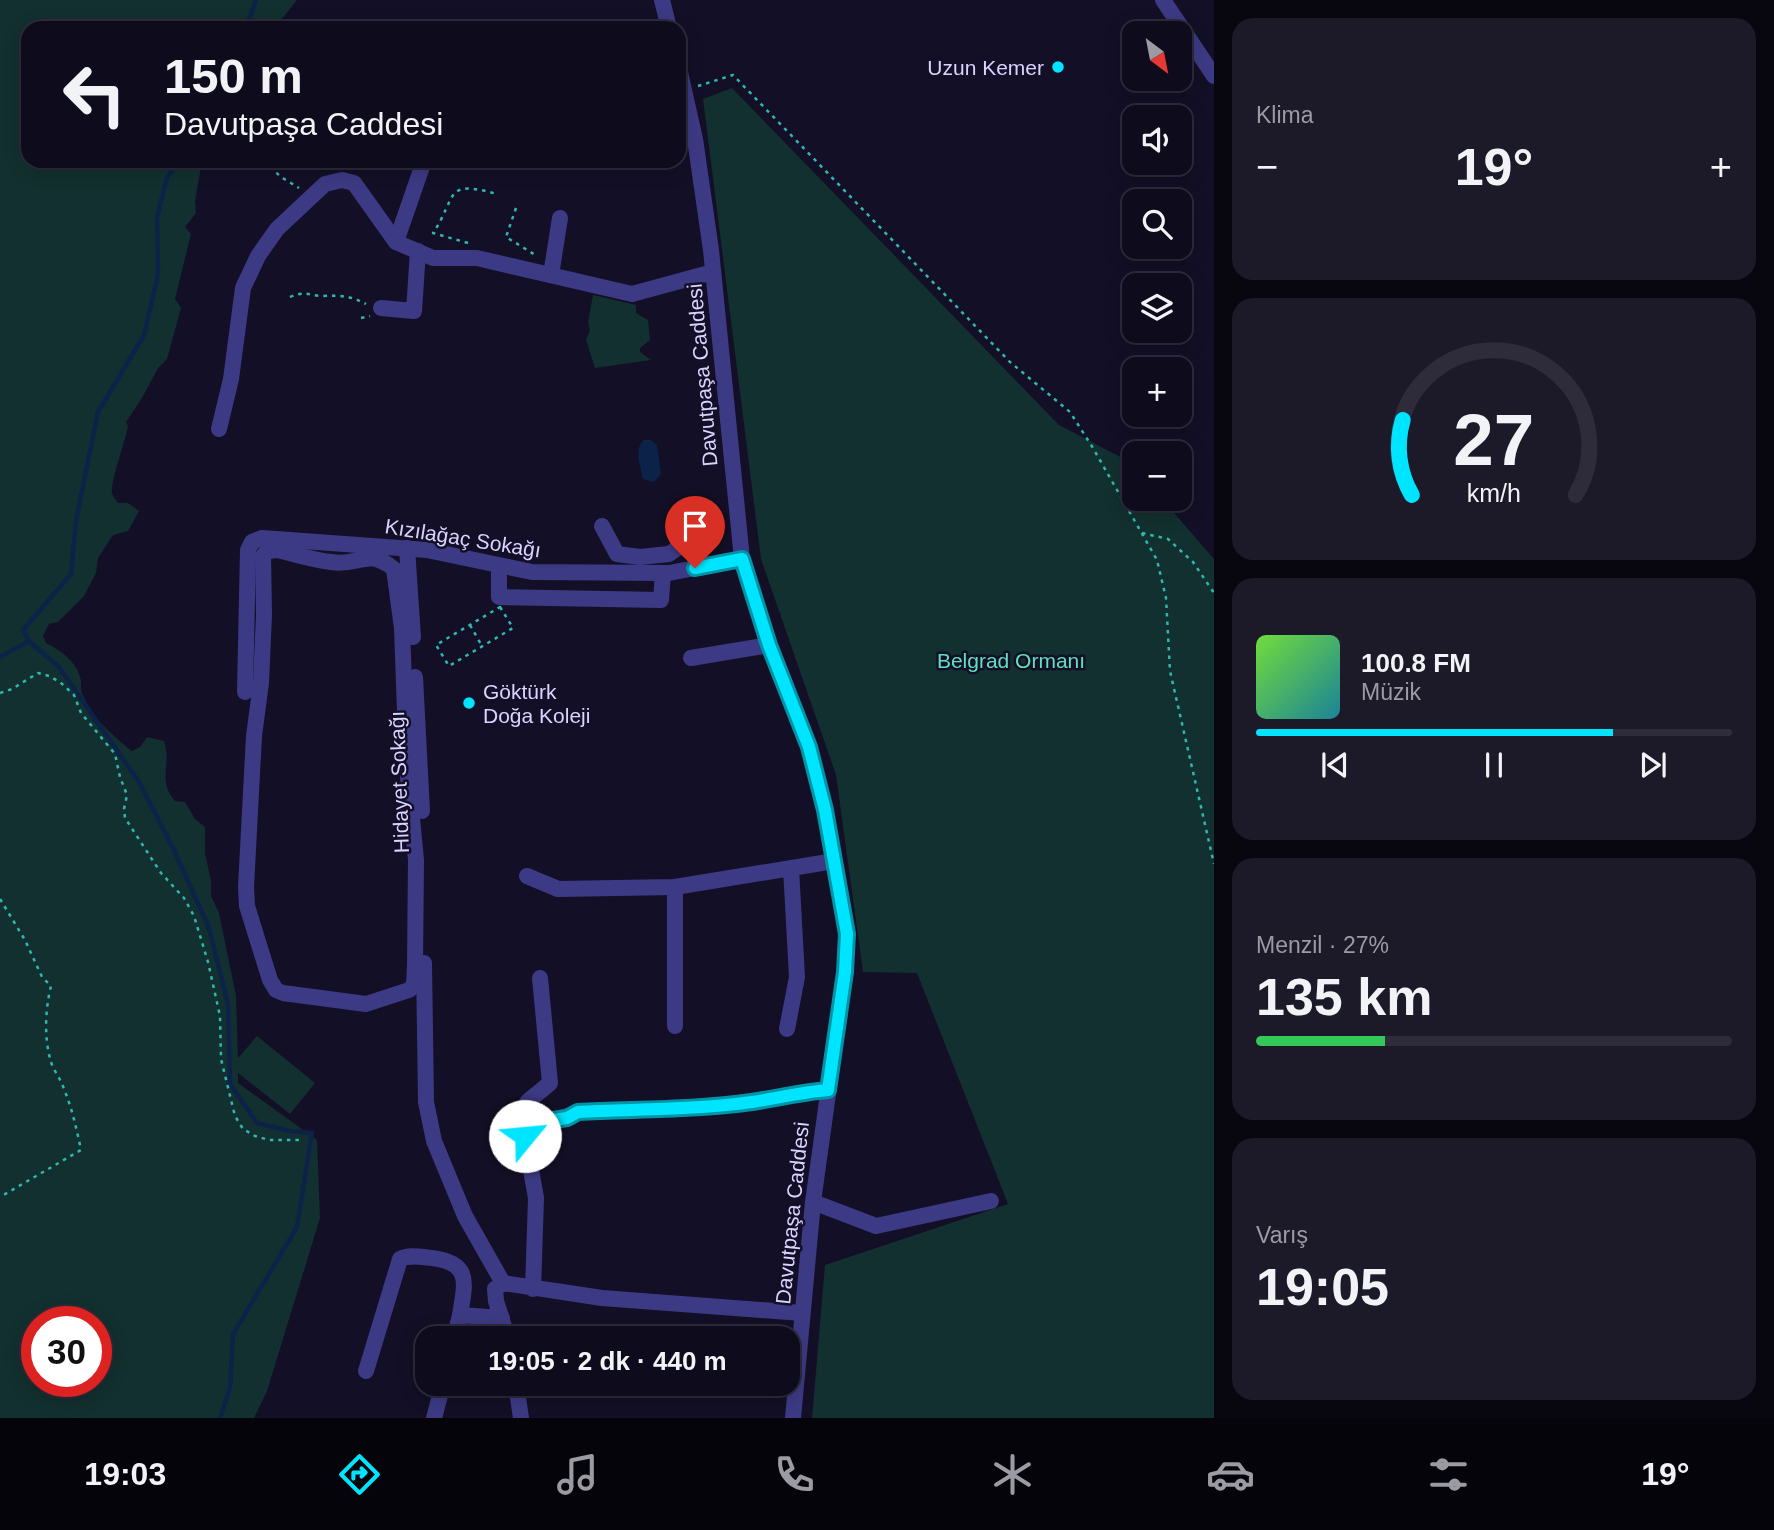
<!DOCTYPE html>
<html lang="tr">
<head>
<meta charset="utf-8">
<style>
	:root { --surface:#0e0b1c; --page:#1c1929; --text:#f1f3f6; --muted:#9b9ba3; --line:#2e2b3b; --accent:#00e5ff }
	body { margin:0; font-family:Arial,sans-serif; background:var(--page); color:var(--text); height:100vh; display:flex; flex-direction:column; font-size:26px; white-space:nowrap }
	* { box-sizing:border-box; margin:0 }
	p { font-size:23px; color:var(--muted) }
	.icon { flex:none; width:38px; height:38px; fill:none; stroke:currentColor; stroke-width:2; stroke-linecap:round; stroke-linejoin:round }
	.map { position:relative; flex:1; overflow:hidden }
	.drawer { display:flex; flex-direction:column; gap:18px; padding:18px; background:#08060f; width:560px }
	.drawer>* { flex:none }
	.banner { position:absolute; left:21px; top:21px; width:665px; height:147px; border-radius:21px; box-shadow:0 4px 18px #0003,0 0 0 2px var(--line); background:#0e0b1c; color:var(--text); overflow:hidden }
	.needle { width:46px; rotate:148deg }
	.fabs { position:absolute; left:1122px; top:21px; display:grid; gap:14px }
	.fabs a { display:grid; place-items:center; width:70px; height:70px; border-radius:14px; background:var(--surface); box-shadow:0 4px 18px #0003,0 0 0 2px var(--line); font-size:35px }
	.speed { position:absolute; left:21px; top:1306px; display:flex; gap:14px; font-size:35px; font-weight:700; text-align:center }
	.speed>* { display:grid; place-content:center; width:91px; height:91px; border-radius:50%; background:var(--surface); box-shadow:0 4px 18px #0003,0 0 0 2px var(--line); line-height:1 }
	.speed .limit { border:10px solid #d22; background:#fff; color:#111 }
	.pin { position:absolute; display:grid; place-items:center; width:60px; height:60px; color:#fff; margin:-72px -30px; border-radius:50% 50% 50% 0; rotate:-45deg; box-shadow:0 0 7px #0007 }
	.pin .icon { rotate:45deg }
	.me { position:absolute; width:77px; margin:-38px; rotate:62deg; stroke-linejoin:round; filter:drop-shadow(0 0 5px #0008) }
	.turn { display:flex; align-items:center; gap:24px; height:147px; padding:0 28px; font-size:32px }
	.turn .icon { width:91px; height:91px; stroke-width:2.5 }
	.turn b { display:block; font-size:49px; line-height:60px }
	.big { font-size:52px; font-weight:600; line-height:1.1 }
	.drawer .card { flex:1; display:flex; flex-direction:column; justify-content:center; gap:10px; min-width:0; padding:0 24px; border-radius:21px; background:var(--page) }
	.drawer .dial { align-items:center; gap:0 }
	.dial svg { height:182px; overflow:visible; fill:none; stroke:var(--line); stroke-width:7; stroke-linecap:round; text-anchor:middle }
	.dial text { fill:var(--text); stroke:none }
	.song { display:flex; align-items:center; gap:21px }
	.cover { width:84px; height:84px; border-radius:10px; background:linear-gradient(135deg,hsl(100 70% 55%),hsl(190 70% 35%)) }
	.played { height:7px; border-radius:4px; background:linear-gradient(90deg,var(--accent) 75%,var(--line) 75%) }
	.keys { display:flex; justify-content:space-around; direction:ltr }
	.heat { display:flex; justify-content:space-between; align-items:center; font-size:38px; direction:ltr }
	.charge { height:10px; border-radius:5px; background:linear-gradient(90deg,#34c759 27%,var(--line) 0) }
	.trip { position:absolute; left:415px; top:1326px; width:385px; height:70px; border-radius:21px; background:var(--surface); box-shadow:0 4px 18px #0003,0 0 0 2px var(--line); font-weight:600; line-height:70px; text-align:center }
	.dock { display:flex; height:112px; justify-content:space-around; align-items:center; background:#06040b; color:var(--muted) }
	.dock .icon { width:49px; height:49px }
	.dock .active { color:var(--accent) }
	.dock b { font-size:32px; color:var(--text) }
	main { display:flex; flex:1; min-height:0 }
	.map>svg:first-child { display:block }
	.green { fill:#12302f; fill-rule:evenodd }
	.water { fill:#0c2248 }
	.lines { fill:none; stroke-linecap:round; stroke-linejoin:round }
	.stream { stroke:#0c2248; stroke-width:4.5 }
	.path { stroke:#2fb8b0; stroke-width:2.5; stroke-dasharray:3.5 5; stroke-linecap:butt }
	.minor { stroke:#3d3a85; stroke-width:16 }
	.route-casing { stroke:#0095a6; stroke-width:18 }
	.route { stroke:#00e5ff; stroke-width:12 }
	.poi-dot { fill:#00e5ff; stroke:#130f26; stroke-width:2.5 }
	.labels { text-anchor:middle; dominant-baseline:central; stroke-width:5; stroke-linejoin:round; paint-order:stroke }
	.poi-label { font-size:21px; fill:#d9d4ff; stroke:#130f26; text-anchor:end }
	.street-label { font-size:21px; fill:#d9d4ff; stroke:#130f26 }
	.park-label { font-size:21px; fill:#5fe0c0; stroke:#130f26 }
</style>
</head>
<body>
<main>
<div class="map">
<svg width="1214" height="1418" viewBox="0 0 1214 1418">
	<rect width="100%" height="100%" fill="#130f26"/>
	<g class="green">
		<path d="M0,0H297L281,20L266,22V28H28V161H202L195,201L196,213L185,227L191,234L175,299L181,308L167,359L158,368L142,398L126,422L128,426C126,439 110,483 112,493C113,497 116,500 118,503H128L139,511L128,531L113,535L98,558L96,573L84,596L58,622L49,624L43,636L46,643C60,650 76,661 80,677C82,682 80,688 82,693C84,698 87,703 89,708C93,717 123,745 132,751L140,747L147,737L164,741C172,764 157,781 175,801L185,802L195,819L205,827V853L211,881V896L219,913L236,996L238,1058L257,1036L315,1083L290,1114L238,1073V1083L317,1140L320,1218L267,1391L254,1418H0ZM37,1321H96V1381H37Z"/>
		<polygon points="732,88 1059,425 1132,463 1134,466 1134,499 1162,499 1214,559 1214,1418 812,1418 825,1265 1008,1204 917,973 863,972 836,775 761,559 703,99"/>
		<polygon points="593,295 636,305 636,313 648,320 650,340 640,348 640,352 651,360 595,368 586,340 590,330 588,322"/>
	</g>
	<path class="water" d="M644,440H651L657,445L661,474L654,482L643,479C641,467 633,449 644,440Z"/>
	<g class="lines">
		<g class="stream">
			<polyline points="246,28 256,0"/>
			<polyline points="178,161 167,178 157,217 158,275 144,335 98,412 76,521 71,574 23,630 29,641 59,667 139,782 173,848 209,928 228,1004 230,1084 257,1123 290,1131 312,1133 297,1227 233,1334 230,1388 220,1418"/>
			<polyline points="0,657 29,641"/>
		</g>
		<g class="path">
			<polyline points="698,86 733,75 1010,362 1070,412 1093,448 1157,560 1166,598 1170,671 1214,864"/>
			<polyline points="264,161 281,177 299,188"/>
			<polyline points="516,208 506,237 537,256"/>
			<path d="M468,243L433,233C458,196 443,179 497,194"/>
			<path d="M290,297C306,290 309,296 323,296C340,295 351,296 366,304"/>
			<polyline points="361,318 370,316"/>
			<polyline points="1142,533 1168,539 1193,562 1214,593"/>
			<polygon points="500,607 513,628 449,666 436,645"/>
			<polyline points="470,625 482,646"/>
			<polyline points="0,693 12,689 38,673 49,676 60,682 74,695 81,713 115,754 120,777 127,795 124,809 125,818 161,873 184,898 194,916 208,962 220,1016 221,1059 235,1116 243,1129 255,1136 269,1140 301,1140"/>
			<path d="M0,899L25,940L42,977L51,986C45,1010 44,1039 51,1062C53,1069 58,1075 61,1082C71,1104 76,1126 81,1150L0,1197"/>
		</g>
		<g class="minor">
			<polyline points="662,0 669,28"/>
			<polyline points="1163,0 1214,76"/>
			<polyline points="679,68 695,139 711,250 742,559 769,645 809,747 825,810 847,934 845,972 813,1202 793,1418"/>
			<polyline points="396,242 424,161"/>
			<polyline points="551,275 560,218"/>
			<polyline points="381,308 414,311 418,251"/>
			<polyline points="219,429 231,379 243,288 258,256 277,229 325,184 342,180 354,183 396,242 433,258 477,258 632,294 713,272"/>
			<polyline points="678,518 694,530 696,568"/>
			<polyline points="602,526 617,554 640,557 669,554 694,537"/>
			<polyline points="407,548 413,637"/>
			<path d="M277,550C295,554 313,560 331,562C359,567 367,547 394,569L402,628L407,767L416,860L415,965L414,985L409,990L366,1004L283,993L276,990L270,980L247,906L246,887L254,736L261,683L264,615L263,556L268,551Z"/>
			<polyline points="499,566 499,597 661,600 663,573"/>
			<polyline points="691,658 769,645"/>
			<polyline points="415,677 422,811"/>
			<polyline points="245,692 248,550 252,542 262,538 427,550 532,572 669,573 742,559"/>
			<polyline points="527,876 558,889 675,887 834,861"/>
			<polyline points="675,887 675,1026"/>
			<polyline points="424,963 426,1102 434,1141 465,1216 503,1283"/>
			<polyline points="787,1029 797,977 791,868"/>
			<path d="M525,1136C518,1099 525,1106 550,1083L540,978"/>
			<polyline points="813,1202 876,1226 991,1201"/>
			<path d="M533,1289L536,1198L525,1136C535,1116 560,1122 578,1112C636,1109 695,1110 752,1101C778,1098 802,1092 828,1090"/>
			<polyline points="454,1339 460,1315 502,1318"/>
			<polyline points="508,1339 496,1301 495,1289 503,1283 602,1298 802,1313"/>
			<path d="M366,1371L400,1259C410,1254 421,1257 432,1258C472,1263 465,1283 460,1315"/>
			<polyline points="516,1384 521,1418"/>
			<polyline points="434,1418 443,1384"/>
		</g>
	</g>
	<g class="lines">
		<defs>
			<path id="route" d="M525,1136L535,1123L567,1118L578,1112C636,1109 695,1110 752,1102C778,1098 802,1092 828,1090L845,972L847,934L825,810L809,747L769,645L742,559L695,568"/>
		</defs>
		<use href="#route" class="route-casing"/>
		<use href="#route" class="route"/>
	</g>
	<g class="poi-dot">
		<circle cx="1058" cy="67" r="7"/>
		<circle cx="469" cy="703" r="7"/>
	</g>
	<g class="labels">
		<g class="poi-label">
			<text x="1044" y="67">Uzun Kemer</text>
			<text x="483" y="691" text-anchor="start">Göktürk<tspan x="483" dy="24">Doğa Koleji</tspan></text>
		</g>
		<g class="street-label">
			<text transform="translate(702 375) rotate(-95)">Davutpaşa Caddesi</text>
			<text transform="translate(463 538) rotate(9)">Kızılağaç Sokağı</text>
			<text transform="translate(399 782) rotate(-92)">Hidayet Sokağı</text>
			<text transform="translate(792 1213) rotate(-84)">Davutpaşa Caddesi</text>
		</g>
		<g class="park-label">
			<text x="1011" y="660">Belgrad Ormanı</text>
		</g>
	</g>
</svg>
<div class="fabs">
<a><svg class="needle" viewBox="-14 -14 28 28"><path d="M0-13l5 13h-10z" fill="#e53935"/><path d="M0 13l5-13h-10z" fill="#9b9ba3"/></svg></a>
<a><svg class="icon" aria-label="sound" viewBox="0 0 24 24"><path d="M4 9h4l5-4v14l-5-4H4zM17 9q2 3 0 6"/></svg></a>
<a><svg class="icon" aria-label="search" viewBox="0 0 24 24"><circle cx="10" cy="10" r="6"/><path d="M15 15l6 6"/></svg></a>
<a><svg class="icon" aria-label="layers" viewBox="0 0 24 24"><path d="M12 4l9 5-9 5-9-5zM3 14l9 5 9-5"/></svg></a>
<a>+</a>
<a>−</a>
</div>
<div class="speed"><div class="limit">30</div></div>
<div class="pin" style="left:695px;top:568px;background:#d93025"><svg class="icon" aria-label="arrive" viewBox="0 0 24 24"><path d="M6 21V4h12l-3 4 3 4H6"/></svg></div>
<svg class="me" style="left:525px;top:1136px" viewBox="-20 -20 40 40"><circle r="19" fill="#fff"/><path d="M0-13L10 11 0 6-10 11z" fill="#00e5ff"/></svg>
<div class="trip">19:05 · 2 dk · 440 m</div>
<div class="banner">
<div class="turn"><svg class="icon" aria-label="left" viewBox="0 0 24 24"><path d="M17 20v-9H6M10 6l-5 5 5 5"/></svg><div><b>150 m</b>Davutpaşa Caddesi</div></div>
</div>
</div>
<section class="drawer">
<div class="card"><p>Klima</p>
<div class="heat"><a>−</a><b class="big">19°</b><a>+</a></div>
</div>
<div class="card dial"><svg viewBox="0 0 100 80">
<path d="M14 69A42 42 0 1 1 86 69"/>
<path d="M14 69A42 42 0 0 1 10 36" stroke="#00e5ff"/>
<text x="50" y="56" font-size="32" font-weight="700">27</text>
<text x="50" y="72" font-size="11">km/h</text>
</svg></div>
<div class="card">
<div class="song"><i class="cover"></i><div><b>100.8 FM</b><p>Müzik</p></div></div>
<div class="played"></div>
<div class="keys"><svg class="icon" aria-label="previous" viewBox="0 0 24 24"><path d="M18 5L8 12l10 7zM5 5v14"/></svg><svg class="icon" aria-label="pause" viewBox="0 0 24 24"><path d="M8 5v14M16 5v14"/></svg><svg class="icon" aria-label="next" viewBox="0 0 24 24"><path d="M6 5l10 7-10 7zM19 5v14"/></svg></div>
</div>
<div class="card"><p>Menzil · 27%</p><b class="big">135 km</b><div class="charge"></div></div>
<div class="card"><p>Varış</p><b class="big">19:05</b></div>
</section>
</main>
<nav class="dock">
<b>19:03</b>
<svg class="icon active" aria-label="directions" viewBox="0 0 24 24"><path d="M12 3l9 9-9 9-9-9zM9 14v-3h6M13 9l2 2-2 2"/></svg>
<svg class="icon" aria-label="music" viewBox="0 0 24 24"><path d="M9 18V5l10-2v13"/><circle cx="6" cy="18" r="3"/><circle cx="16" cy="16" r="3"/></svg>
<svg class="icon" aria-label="phone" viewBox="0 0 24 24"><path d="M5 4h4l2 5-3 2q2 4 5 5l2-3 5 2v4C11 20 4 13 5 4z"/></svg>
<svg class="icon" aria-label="climate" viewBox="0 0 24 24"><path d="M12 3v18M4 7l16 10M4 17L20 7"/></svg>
<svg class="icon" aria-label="car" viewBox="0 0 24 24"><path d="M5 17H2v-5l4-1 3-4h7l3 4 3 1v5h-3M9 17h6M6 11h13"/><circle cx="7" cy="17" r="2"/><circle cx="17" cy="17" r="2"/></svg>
<svg class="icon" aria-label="filters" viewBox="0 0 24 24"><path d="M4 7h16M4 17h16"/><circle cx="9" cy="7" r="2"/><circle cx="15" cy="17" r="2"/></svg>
<b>19°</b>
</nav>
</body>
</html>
